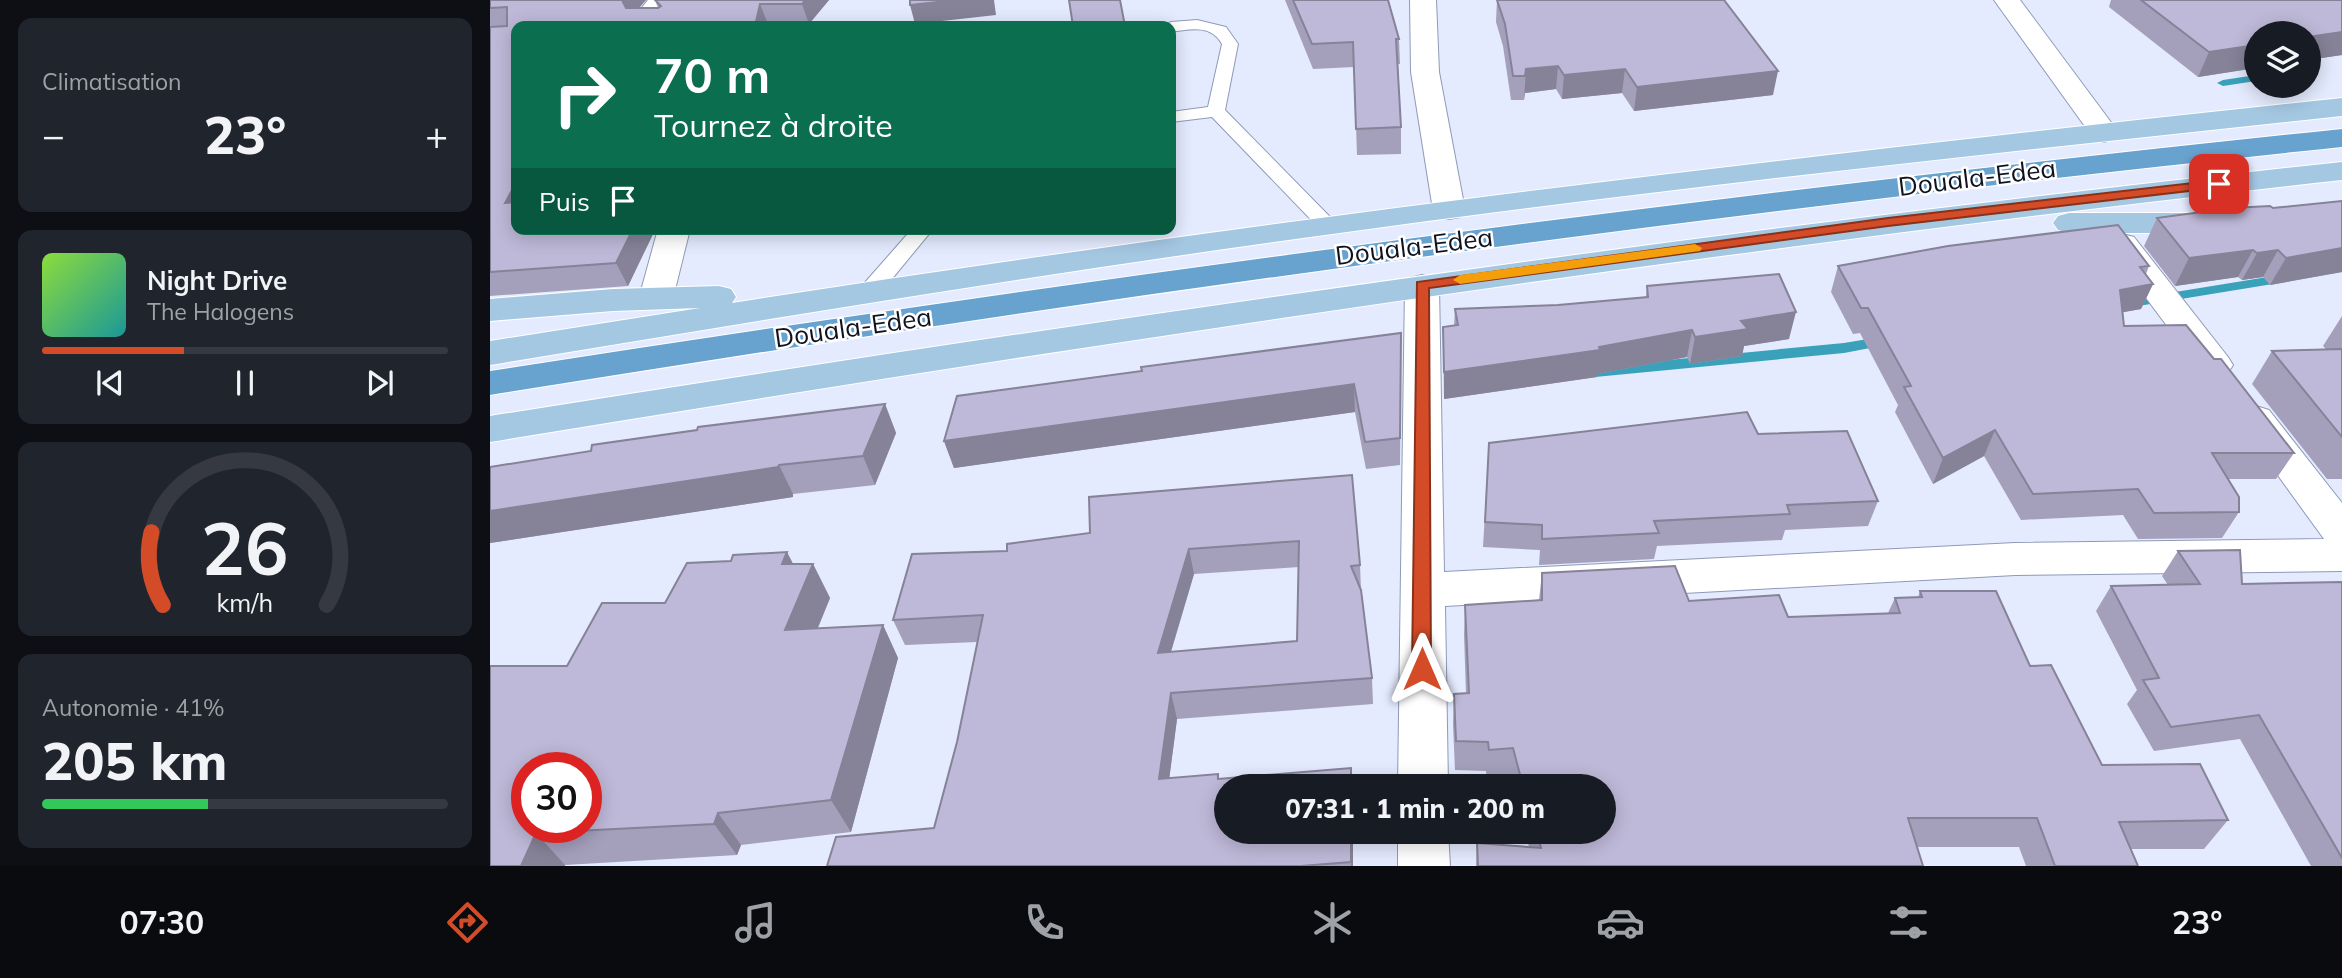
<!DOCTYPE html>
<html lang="fr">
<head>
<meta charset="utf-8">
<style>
	:root { --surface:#171b24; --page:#20242c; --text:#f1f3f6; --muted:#9ea1a6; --line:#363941; --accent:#d44b28 }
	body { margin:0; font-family:Mulish,sans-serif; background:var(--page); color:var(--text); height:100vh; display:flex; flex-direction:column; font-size:26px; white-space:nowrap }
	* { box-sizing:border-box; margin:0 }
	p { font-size:23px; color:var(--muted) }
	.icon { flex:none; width:38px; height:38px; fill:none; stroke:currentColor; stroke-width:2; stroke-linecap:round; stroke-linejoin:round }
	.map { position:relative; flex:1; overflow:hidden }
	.drawer { display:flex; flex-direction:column; gap:18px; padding:18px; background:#0d0f14; width:490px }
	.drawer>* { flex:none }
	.guide { position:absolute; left:21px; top:21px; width:665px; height:214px; border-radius:14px; box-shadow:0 4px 18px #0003; background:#0b6e4f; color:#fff; overflow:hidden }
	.buttons { position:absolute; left:1754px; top:21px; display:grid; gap:14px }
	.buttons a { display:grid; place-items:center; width:77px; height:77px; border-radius:50%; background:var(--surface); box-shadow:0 4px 18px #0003; font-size:35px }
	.speed { position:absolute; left:21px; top:752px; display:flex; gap:14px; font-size:35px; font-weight:700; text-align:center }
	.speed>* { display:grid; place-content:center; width:91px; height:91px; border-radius:50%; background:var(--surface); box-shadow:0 4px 18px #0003; line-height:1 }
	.speed .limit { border:10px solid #d22; background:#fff; color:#111 }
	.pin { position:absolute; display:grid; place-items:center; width:60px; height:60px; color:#fff; margin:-30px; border-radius:14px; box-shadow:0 4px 10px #0006 }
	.me { position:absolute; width:77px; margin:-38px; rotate:0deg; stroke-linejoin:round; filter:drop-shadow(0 0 5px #0008) }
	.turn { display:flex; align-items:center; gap:24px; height:147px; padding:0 28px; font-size:32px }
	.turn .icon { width:91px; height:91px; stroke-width:2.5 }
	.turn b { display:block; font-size:49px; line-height:60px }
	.then { display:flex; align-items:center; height:66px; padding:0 28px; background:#0003; gap:14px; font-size:26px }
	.big { font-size:52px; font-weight:800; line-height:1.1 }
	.drawer .widget { flex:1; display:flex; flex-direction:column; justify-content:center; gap:10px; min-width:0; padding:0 24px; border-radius:14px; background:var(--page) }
	.drawer .dial { align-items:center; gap:0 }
	.dial svg { height:182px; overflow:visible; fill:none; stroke:var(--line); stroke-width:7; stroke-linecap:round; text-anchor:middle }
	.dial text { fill:var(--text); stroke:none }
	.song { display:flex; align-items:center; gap:21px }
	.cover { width:84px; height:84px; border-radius:10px; background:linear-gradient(135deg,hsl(90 70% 55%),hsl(180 70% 35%)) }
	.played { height:7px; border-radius:4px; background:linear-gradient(90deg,var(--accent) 35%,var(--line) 35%) }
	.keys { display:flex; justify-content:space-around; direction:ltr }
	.heat { display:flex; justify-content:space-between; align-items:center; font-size:38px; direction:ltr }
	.charge { height:10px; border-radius:5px; background:linear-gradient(90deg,#34c759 41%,var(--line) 0) }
	.trip { position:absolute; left:724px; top:774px; width:402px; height:70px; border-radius:35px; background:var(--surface); box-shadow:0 4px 18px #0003; font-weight:800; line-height:70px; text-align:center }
	.tabs { display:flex; height:112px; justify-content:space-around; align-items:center; background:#090b0e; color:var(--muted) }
	.tabs .icon { width:49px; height:49px }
	.tabs .current { color:var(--accent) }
	.tabs b { font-size:32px; color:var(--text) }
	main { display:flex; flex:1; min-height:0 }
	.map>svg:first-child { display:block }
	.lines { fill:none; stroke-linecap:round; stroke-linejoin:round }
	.stream { fill:#3aa1ba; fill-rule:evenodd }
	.lane-casing { stroke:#8e9ab7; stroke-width:2 }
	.street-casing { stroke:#8e9ab7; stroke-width:2 }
	.primary-casing { stroke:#fff; stroke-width:2 }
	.highway-casing { stroke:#fff; stroke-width:2 }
	.lane { fill:#fff; fill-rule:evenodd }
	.street { fill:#fff; fill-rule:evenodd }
	.primary { fill:#a4c7e2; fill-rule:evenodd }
	.highway { fill:#68a2cf; fill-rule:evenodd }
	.wall { fill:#a49fbb; fill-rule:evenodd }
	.shaded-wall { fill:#868298 }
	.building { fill:#bfb9d9; stroke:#868298; stroke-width:2; fill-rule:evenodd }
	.route { fill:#d44b28; stroke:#8a311a; stroke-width:2 }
	.slow { fill:#f59e0b }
	.labels { text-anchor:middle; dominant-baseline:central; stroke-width:5; stroke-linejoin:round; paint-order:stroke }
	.street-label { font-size:26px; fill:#0f131e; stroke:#fff }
</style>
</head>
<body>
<main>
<section class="drawer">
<div class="widget"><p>Climatisation</p>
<div class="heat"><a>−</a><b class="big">23°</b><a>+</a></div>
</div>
<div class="widget">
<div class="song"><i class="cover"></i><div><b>Night Drive</b><p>The Halogens</p></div></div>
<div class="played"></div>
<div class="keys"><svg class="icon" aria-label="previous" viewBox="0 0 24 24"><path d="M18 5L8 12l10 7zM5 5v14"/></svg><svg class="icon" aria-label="pause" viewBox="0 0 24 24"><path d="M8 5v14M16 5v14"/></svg><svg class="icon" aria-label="next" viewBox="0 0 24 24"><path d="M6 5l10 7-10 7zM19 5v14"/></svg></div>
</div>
<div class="widget dial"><svg viewBox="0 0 100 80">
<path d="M14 69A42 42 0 1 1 86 69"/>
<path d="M14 69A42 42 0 0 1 9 37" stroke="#d44b28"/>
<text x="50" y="56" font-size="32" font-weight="700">26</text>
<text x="50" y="72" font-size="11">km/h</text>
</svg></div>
<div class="widget"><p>Autonomie · 41%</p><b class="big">205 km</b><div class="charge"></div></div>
</section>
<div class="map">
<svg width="1852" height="866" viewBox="0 0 1852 866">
	<rect width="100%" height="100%" fill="#e4ebfe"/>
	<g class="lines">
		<g class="stream">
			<polygon points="1766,75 1766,81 1733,86 1727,83 1733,80"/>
			<polygon points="1796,274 1803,278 1801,281 1636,308 1629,304 1636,300"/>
			<polygon points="1396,336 1403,341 1401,344 1354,353 1105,377 1098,372 1105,367 1354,343"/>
		</g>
		<defs>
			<g id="lane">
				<path d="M707,20L736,27L748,44L735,110L844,221L847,225L844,229H830L722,117L681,122V112L718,107L732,44C721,24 700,29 681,32V26H673L681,22Z"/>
				<polygon points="422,229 443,229 387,297 371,297 368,292 371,287"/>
			</g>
			<g id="street">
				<polygon points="158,0 184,0 169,19 177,26 145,26 142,20"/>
				<polygon points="920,0 946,0 949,72 975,210 970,217 959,219 948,217 943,210 921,72"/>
				<polygon points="1504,0 1530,0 1629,133 1624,139 1614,142 1604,139"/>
				<polygon points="168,229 200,229 183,298 178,306 166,309 154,306 149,298"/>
				<polygon points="1632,234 1644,237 1738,357 1743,365 1738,373 1725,377 1712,373 1616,244 1620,237"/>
				<polygon points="932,275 944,278 949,285 954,572 1525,543 1834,539 1747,419 1753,410 1766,406 1779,410 1852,503 1852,571 1525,575 955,606 958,786 908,786 915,285 920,278"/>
				<polygon points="908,831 958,831 960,866 908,866"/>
			</g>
			<g id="primary">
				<path d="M1852,98V116C1513,152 1173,188 835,235C556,273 278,319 0,365V341L210,308L123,311L0,321V299L123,289L229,286L241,289L246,297L242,303C777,219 1314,155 1852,98Z"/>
				<path d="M1852,162V180C1232,248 616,341 0,442V416C616,318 1232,228 1852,162Z"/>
				<polygon points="1579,213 1715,213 1726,216 1731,223 1726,230 1715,233 1579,233 1568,230 1563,223 1568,216"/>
			</g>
			<path id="highway" d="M1852,129V147C1232,211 615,296 0,395V371C616,275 1232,193 1852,129Z"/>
		</defs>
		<use href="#lane" class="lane-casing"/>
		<use href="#street" class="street-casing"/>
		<use href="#primary" class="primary-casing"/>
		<use href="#highway" class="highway-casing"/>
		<use href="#lane" class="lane"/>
		<use href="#street" class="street"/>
		<use href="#primary" class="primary"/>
		<use href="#highway" class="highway"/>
	</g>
	<g class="wall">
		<polygon points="0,0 156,0 149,8 168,8 165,0 339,0 319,24 278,24 277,26 26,26 26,229 163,229 164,232 138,286 0,296"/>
		<polygon points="795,0 898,0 909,39 910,64 908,64 911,127 911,154 867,155 864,67 823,69"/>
		<polygon points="1007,0 1283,95 1144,111 1132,93 1072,99 1066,89 1035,93 1034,100 1021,100 1013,46 1006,22"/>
		<polygon points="1621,0 1852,0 1852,55 1818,60 1818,33 1766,33 1766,68 1708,77 1619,7"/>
		<polygon points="1852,201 1852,272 1780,285 1773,277 1752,280 1748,277 1685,286 1654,246 1667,218"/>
		<polygon points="1348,266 1659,266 1656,274 1663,284 1651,309 1633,312 1634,326 1724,359 1804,453 1786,479 1738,479 1749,512 1732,538 1648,539 1633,515 1531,520 1494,456 1443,484 1405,412 1408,405 1370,333 1363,334 1341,292"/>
		<polygon points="1157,286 1299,339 1254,346 1252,356 1200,364 1197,357 1107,374 1107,377 954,399 953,327 964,326 965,309 1068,305 1156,297"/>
		<polygon points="1852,316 1852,479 1837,479 1762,384 1782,351 1836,349 1833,346"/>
		<polygon points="911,360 910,465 876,469 865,412 464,468 454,441"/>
		<polygon points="395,404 406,433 385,485 303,494 303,497 0,543 0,467"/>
		<polygon points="1268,434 1388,501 1378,526 1295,530 1292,540 1167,546 1164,559 1049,565 1050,550 993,547 999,443"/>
		<path d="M862,475L870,565L871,590L882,678L883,704L687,719L679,779L728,774L729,779L861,768L862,786H737L863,831V866H337L444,828L467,742L487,642L415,645L403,620L517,551ZM809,567L807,641L681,652L704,574Z"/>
		<polygon points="1688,551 1752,584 1852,582 1852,866 1821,866 1750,739 1664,751 1637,704 1647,690 1606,611 1621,586 1678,585 1672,576"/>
		<polygon points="303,564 323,564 340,598 328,628 393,625 408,658 361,832 251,845 247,855 75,865 0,866 77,666 175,603"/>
		<polygon points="1052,573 1199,601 1298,617 1398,613 1405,598 1428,597 1430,591 1540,666 1612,765 1738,820 1714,849 1641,849 1648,866 1536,866 1529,847 1427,847 1433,866 986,866 987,843 1039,847 1035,831 1115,831 1115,786 1022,786 1020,777 997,779 996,771 965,770 963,724 964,694 976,694 974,635 975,605 1049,600"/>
	</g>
	<g class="shaded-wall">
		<polygon points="132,0 156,0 140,18"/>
		<polygon points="315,0 339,0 319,24 312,4"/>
		<polygon points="466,0 504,0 506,15 425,24 420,5"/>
		<polygon points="270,4 278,24 277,26 265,26"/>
		<polygon points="1852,32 1852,55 1818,60 1818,37"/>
		<polygon points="1766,45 1766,68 1708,77 1719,52"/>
		<polygon points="1068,66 1066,89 1035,93 1034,100 1036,69"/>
		<polygon points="1135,69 1132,93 1072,99 1074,75"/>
		<polygon points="1288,71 1283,95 1144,111 1147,87"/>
		<polygon points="26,183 26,222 15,203"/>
		<polygon points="143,229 163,229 164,232 138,286 126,263"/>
		<polygon points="1852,248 1852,272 1780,285 1796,258"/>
		<polygon points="1763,250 1748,277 1685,286 1699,258"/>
		<polygon points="1788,250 1773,277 1752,280 1767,253"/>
		<polygon points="1663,284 1651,309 1618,315 1630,290"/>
		<polygon points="1306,312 1299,339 1254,346 1252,356 1200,364 1205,337 1251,321"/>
		<polygon points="1202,330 1197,357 1107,374 1107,377 954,399 954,372 1109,347"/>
		<polygon points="864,384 865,412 464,468 454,441"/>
		<polygon points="395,404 406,433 385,485 373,456"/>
		<polygon points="1505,430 1494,456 1443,484 1453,458"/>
		<polygon points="289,465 303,494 303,497 0,543 0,511"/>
		<polygon points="699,549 704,574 673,678 668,653"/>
		<polygon points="297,552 314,585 323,564 340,598 313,663 295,630 292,564"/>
		<polygon points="393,625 408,658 361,832 341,800"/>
		<polygon points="681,693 687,719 676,804 669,779"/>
		<polygon points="228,813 251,845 247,855 224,824"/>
		<rect x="861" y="831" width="2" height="35"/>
		<polygon points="46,833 75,865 75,866 31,866"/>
	</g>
	<g class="building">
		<polygon points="0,0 132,0 136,8 168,8 171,6 165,0 315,0 312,4 270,4 265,26 26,26 26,183 15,203 26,202 26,229 143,229 126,263 0,272 0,27 17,26 17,7 0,8"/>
		<polygon points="420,0 466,0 420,5"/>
		<polygon points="579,0 630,0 635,26 583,26"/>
		<polygon points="803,0 898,0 909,39 906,39 911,127 866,129 863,42 822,44"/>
		<polygon points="1007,0 1234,0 1288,71 1147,87 1135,69 1074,75 1068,66 1036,69 1035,76 1023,76 1015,24"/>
		<polygon points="1651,0 1852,0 1852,32 1818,37 1818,33 1766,33 1766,45 1719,52"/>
		<polygon points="1852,201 1852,248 1796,258 1788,250 1767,253 1763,250 1699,258 1667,218 1741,208 1780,206 1783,208"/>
		<polygon points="1628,225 1659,266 1650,267 1663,284 1630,290 1634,326 1696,325 1724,359 1731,359 1804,453 1722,453 1749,497 1749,512 1664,513 1648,489 1543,494 1505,430 1453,458 1414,387 1421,386 1378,308 1371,308 1348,266 1458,246"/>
		<polygon points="1289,274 1306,312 1251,321 1258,329 1205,337 1202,330 1109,347 1110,350 954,372 953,327 968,325 965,309 1068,305 1158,297 1157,286"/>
		<polygon points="911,333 910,438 875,442 864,384 454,441 467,396 652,371 651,367"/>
		<polygon points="1852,349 1852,437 1782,351"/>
		<polygon points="395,404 373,456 289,465 288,467 0,511 0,467 101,451 102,445 207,430 208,427"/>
		<polygon points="1257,412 1268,434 1357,431 1388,501 1297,505 1300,514 1164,521 1169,533 1052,539 1052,525 995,522 999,443"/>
		<path d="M862,475L870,565L861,566L871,590L882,678L681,693L669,779L728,774V779L861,768V786H737V831H861V862L811,866H337L346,837L444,828L467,742L493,615L403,620L422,554L517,551V544L600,533L599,497ZM809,541L807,641L668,653L699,549Z"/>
		<polygon points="1750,550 1752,584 1852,582 1852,858 1769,715 1681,727 1653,680 1669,678 1621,586 1710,584 1688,551"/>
		<path d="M297,552L292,564H323L295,630L393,625L341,800L228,813L224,824L46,833L31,866H0V666H77L112,603H175L197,563L241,561L243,555ZM37,768H96V828H37Z"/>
		<polygon points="1185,566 1199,601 1289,595 1298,617 1410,613 1405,598 1432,597 1430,591 1506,591 1540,666 1561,665 1612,765 1710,764 1738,820 1629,822 1648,866 1565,866 1547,818 1418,818 1433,866 988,866 987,843 1051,848 1046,831 1115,831 1115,786 1033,786 1023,748 999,750 998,742 966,741 964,694 979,693 975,605 1052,600 1052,573"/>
	</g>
	<polygon class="route" points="1729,180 1733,182 1733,187 1398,226 939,288 941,669 938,675 925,675 922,669 927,282 1398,218"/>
	<polygon class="slow" points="1205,244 1212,248 1210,251 970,284 963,280 970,275"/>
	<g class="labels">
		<g class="street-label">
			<text transform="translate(1487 177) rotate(-7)">Douala-Edea</text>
			<text transform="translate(924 246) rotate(-7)">Douala-Edea</text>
			<text transform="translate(363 327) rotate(-8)">Douala-Edea</text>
		</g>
	</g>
</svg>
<div class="buttons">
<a><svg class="icon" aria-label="layers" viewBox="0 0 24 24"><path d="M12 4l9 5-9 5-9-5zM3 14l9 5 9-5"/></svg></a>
</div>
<div class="speed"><div class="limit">30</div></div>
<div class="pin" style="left:1729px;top:184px;background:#d93025"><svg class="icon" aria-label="arrive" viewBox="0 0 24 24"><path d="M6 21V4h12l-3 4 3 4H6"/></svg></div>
<svg class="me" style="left:932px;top:669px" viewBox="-20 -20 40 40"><path d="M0-17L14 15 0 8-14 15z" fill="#d44b28" stroke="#fff" stroke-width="4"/></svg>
<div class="trip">07:31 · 1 min · 200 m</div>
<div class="guide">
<div class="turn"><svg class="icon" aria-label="right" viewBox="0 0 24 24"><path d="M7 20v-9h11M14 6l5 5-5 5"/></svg><div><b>70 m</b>Tournez à droite</div></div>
<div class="then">Puis<svg class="icon" aria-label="arrive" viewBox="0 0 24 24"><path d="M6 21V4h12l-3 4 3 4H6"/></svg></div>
</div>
</div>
</main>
<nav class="tabs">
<b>07:30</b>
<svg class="icon current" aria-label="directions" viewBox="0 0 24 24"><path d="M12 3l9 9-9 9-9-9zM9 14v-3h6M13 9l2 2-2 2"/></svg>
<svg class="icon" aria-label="music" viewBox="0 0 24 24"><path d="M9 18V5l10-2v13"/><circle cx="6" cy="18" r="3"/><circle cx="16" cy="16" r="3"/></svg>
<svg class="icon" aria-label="phone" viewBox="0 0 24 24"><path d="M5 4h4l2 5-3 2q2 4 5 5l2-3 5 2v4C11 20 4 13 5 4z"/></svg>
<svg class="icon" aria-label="climate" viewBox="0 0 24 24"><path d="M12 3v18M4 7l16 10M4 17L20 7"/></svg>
<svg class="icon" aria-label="car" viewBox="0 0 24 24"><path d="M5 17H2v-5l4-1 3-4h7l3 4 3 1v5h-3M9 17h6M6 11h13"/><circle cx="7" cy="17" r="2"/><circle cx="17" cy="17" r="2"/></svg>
<svg class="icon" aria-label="filters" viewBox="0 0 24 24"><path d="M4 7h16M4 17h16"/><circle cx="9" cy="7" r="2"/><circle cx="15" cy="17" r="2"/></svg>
<b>23°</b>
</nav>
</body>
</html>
